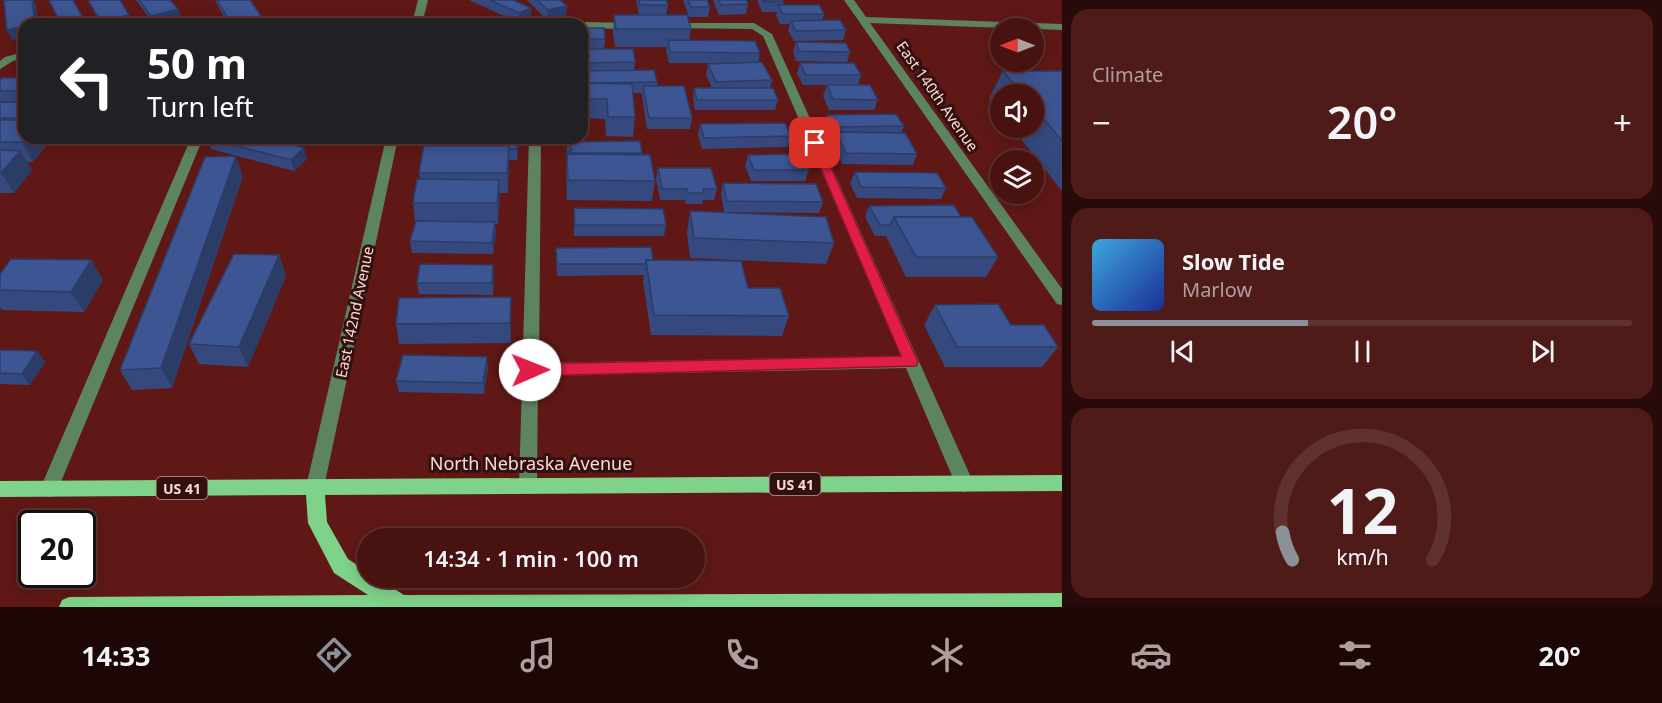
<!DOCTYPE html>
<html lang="en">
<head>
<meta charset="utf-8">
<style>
	:root { --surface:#471210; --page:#4e1b19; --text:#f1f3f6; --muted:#b09e9f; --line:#5f3230; --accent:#8c9099 }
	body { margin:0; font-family:"Noto Sans",sans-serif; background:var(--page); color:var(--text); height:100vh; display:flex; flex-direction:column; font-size:22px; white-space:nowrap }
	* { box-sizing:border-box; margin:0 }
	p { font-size:20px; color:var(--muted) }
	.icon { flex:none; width:33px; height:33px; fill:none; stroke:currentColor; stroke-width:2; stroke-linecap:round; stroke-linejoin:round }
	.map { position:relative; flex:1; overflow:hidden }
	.drawer { display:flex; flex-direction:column; gap:9px; padding:9px; background:#270a09; width:600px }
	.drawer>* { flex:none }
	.hud { position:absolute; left:18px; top:18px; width:570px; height:126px; border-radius:18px; box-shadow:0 3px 15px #0003,0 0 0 2px var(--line); background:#202124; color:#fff; overflow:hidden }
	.needle { width:39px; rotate:270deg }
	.controls { position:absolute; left:990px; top:18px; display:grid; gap:12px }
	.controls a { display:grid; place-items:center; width:54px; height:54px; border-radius:50%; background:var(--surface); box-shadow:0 3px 15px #0003,0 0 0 2px var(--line); font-size:30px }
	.speed { position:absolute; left:18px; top:510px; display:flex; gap:12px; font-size:30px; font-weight:700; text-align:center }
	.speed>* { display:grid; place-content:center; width:78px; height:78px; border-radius:50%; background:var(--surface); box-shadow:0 3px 15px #0003,0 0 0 2px var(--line); line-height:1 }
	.speed .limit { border:3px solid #111; border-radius:9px; background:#fff; color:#111 }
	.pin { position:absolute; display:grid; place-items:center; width:51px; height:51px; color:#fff; margin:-26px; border-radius:12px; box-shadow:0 3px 9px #0006 }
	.me { position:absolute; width:66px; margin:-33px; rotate:89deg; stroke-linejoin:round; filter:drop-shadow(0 0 4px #0008) }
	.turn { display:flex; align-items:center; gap:21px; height:126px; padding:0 30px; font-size:27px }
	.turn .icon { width:78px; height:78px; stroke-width:2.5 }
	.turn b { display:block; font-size:42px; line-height:51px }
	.big { font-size:45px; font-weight:600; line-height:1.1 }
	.drawer .widget { flex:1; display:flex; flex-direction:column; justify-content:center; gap:9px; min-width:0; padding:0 21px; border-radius:18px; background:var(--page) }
	.drawer .dial { align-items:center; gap:0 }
	.dial svg { height:156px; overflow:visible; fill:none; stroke:var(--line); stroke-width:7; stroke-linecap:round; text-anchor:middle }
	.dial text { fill:var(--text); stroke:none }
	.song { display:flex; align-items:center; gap:18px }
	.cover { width:72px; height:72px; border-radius:9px; background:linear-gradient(135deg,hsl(200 70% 55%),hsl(230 70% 35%)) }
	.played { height:6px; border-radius:3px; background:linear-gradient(90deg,var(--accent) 40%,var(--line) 40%) }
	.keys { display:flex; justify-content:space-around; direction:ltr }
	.heat { display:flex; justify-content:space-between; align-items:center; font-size:33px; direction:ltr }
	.trip { position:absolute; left:357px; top:528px; width:348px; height:60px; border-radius:30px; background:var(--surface); box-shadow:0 3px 15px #0003,0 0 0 2px var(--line); font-weight:600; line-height:60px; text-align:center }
	.menu { display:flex; height:96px; justify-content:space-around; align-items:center; background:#1c0706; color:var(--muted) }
	.menu .icon { width:42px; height:42px }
	.menu .selected { color:var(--accent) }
	.menu b { font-size:27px; color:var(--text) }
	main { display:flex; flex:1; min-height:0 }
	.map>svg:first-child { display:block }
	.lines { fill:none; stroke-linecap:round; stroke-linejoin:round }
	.minor { fill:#5d8461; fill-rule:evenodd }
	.major { fill:#7fd289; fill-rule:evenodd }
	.wall { fill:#35497e }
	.shaded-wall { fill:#2b3c67 }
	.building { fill:#3e5593; stroke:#2b3c67; stroke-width:1.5 }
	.route { fill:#e11d48; stroke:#92132f; stroke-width:1.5 }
	.labels { text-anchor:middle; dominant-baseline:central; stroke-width:6; stroke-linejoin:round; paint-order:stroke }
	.shield { fill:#31110f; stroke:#c09d99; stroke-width:1.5 }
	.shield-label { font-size:14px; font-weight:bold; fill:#fed9d4 }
	.street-label { font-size:15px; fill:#fed9d4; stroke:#31110f }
	.near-street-label { font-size:18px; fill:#fed9d4; stroke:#31110f }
</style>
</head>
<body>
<main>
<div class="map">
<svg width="1062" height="607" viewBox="0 0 1062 607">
	<rect width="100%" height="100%" fill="#5f1815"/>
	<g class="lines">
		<g class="minor">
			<polygon points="418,0 428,0 422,24 412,24"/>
			<polygon points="844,0 854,0 866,17 1062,24 1062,30 870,23 1062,289 1062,305 1057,304"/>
			<polygon points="582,22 633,23 638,26 633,29 582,28 582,24 578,24"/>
			<polygon points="672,23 754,23 772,34 974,484 972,490 965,492 958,490 906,368 538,376 537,486 535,492 528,494 521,492 519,486 529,138 541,138 539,363 901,356 763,36 752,29 669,28 667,26"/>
			<polygon points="24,52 24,58 13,61 0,69 0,61 5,57"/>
			<polygon points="191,138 203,138 58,489 56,495 49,497 42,495 40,489"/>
			<polygon points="386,138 398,138 324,487 322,493 315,495 308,493 306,487"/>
		</g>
		<polygon class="major" points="1062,475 1062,491 325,495 327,522 348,559 368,572 368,578 377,578 404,595 1062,593 1062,607 59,607 62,600 69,597 368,595 334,573 308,523 306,495 0,497 0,481"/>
	</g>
	<g class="wall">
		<polygon points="88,0 120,0 132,24 100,24"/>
		<polygon points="136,0 170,0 178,9 181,19 162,24 154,24"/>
		<polygon points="215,0 250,0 261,16 263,24 228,24 217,4"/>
		<polygon points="469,0 513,0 531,18 519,23"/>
		<polygon points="527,0 560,0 566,16 547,20"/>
		<polygon points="636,0 666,0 668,5 666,15 691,29 689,40 760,53 758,63 772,80 770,88 778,100 775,110 695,110 693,99 694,88 712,88 706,75 708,64 745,63 669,63 666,50 667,47 615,47 613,33 614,15 639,15"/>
		<polygon points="683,0 707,0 710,7 708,17 689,17"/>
		<polygon points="713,0 746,0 748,4 746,14 719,15"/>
		<polygon points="757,0 783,0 784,2 783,5 824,14 822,21 846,30 843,40 794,41 788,31 790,24 780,24 776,15 777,12 762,12"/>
		<polygon points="582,28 605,39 604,49 635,62 634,71 657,82 657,86 692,118 690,129 647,129 642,97 642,93 633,93 635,117 633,137 606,136 605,119 582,118"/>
		<polygon points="796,42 850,52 847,62 796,61 793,52"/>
		<polygon points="24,57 24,72 19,62"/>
		<polygon points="800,63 861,75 858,85 878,100 874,110 829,110 823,96 827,85 803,85 797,73"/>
		<polygon points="1003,71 1062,71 1062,191 1012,128 1034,128 1034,94 1000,94 1000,113 989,99"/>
		<polygon points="24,78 24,102 0,101 0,80"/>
		<polygon points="0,102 24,102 24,138 50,138 51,140 33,162 27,162 32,170 14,193 0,193"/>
		<polygon points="827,115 904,126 901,133 917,154 913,165 842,164 832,143 834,137 830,137 824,125"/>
		<polygon points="700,124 791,136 788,147 702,149 698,135"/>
		<polygon points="207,138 304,148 307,159 294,171 211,149"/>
		<polygon points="567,142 642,153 655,181 652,201 567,200 566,174"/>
		<polygon points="519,143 517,160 509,160 508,193 499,193 498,224 495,224 496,234 493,254 412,253 410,241 415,222 413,203 420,179 419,173"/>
		<polygon points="748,155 809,170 805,181 751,181 745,166"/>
		<polygon points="658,168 717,189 714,200 703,200 702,204 686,204 685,200 660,200 656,179"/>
		<polygon points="855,172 946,188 941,199 857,198 850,183"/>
		<polygon points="243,176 172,388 132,390 120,370"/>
		<polygon points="723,183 823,202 819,213 724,212 721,194"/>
		<polygon points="869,206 961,217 998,257 986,277 906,277 886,236 875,236 865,217"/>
		<polygon points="574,208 666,225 664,236 574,236"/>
		<polygon points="690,211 834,243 826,264 690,258 687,232"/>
		<polygon points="556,248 653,260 748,288 789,316 782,336 651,335 643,281 644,275 557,276"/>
		<polygon points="279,255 286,276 248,367 199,364 189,344"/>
		<polygon points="91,260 103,280 84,312 2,310 0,307 0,274"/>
		<polygon points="494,276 493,295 419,294 417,283"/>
		<polygon points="511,297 511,343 399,344 396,324"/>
		<polygon points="935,305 1011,325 1058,347 1042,367 945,367 924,325"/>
		<polygon points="0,350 37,351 45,362 30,385 0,384"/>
		<polygon points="488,368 484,394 399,392 396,381"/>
	</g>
	<g class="shaded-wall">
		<polygon points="32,0 33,0 36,5 38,24 35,24"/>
		<polygon points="567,6 566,16 547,20 548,10"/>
		<polygon points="531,8 531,18 519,23 519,13"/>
		<polygon points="178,9 181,19 162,24 154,24 151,16"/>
		<polygon points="129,15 132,24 102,24 101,22"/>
		<polygon points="261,16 263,24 231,24 230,22"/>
		<polygon points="84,20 85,24 67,24"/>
		<polygon points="24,26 24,37 12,40 7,30"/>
		<polygon points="26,138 50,138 51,140 33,162 22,142"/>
		<polygon points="518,138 519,143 517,160 517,149"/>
		<polygon points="509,146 509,166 508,193 507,173"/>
		<polygon points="304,148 307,159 294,171 291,160"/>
		<polygon points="20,151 32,170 14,193 1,173"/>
		<polygon points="236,156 243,176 172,388 161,368"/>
		<polygon points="499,180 500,200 498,224 497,203"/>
		<polygon points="495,222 496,234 493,254 492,243"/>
		<polygon points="279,255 286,276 248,367 239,347"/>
		<polygon points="91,260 103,280 84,312 71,292"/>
		<polygon points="493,265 494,276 493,295 492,283"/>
		<polygon points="511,297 511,343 510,323"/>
		<polygon points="37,351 45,362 30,385 22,374"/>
		<polygon points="487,357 488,368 484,394 483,383"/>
	</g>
	<g class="building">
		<polygon points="4,0 32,0 35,24 24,24 24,26 7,30"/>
		<polygon points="49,0 73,0 84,20 67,24 61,24"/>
		<polygon points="88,0 120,0 129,15 101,22"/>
		<polygon points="139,0 170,0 178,9 151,16"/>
		<polygon points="217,0 250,0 261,16 230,22"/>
		<polygon points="490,0 513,0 531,8 519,13"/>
		<polygon points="537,0 560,0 567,6 548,10"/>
		<polygon points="639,0 666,0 668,5 640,5"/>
		<polygon points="688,0 707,0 710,7 691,7"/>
		<polygon points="719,0 746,0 748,4 721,5"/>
		<polygon points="763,0 783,0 784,2 764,2"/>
		<polygon points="778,5 819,5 824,14 783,14"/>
		<polygon points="614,15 687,15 691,29 616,29"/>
		<polygon points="463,18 519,19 518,24 462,24"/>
		<polygon points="840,20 846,30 796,31 791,21"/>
		<polygon points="582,28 604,28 605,39 582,39"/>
		<polygon points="668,40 755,41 760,53 670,52"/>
		<polygon points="796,42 846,43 850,52 799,51"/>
		<polygon points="582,49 633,49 635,62 582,63"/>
		<polygon points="24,57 24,62 19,62"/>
		<polygon points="762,62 772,80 716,82 708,64"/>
		<polygon points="800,63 854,63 861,75 806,75"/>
		<polygon points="654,70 657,82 582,83 582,71"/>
		<polygon points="1003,71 1062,71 1062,141 1034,107 1034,94 1023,94"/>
		<polygon points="2,78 24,78 24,91 0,91 0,80"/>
		<polygon points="582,83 632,84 635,117 608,117 607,99 582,99"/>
		<polygon points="827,85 870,85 878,100 833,99"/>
		<polygon points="643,86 684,86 692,118 649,118"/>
		<polygon points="694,88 773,88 778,100 697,100"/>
		<polygon points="0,102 24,102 24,117 23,118 0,118"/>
		<polygon points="896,114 904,126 833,127 827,115"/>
		<polygon points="0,120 24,120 24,138 26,138 22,142 0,142"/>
		<polygon points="785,123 791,136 704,138 700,124"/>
		<polygon points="836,132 905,133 917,154 846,153"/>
		<polygon points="207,138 266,138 304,148 291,160"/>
		<polygon points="443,138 518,138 517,149 509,149 509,146 441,146"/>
		<polygon points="640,141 642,153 567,153 572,150 567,142"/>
		<polygon points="424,146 509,146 507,173 419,173"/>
		<polygon points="0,150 20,151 1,173 0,173"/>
		<polygon points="567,154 650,155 655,181 568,180"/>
		<polygon points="802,154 809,170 754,170 748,155"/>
		<polygon points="236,156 161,368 120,370 205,157"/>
		<polygon points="658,168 711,168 717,189 703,189 704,193 688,193 687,189 662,189"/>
		<polygon points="855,172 937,173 946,188 861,187"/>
		<polygon points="417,179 499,180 497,203 413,203"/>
		<polygon points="723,183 816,184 823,202 727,201"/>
		<polygon points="954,205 961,217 894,217 890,225 880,225 869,206"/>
		<polygon points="574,208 663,209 666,225 575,225"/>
		<polygon points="690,211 826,217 834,243 694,238"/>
		<polygon points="894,217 972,217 998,257 916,257"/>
		<polygon points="416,221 495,222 492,243 410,241"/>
		<polygon points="651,247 653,260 646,260 646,264 557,264 556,248"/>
		<polygon points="234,254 279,255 239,347 189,344"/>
		<polygon points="11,259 91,260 71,292 0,290 0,274"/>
		<polygon points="646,260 741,261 748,288 780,288 789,316 654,315"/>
		<polygon points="420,264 493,265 492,283 417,283"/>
		<polygon points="511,297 510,323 396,324 399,298"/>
		<polygon points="998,304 1011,325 1044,325 1058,347 957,347 935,305"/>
		<polygon points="0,350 37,351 22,374 0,373"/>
		<polygon points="403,355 487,357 483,383 396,381"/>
	</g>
	<polygon class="route" points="815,140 820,143 918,362 916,366 530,376 525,374 523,370 525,366 530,364 901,356 810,143"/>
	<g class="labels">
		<g class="shield">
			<rect x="769.5" y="473" width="51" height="22" rx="4.5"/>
			<rect x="156.5" y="477" width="51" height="22" rx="4.5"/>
		</g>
		<g class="shield-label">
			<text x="795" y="484">US 41</text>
			<text x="182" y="488">US 41</text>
		</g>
		<g class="street-label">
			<text transform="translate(938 96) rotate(55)">East 140th Avenue</text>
			<text transform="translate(354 312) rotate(-78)">East 142nd Avenue</text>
		</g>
		<g class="near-street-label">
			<text x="531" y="463">North Nebraska Avenue</text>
		</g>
	</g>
</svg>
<div class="controls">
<a><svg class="needle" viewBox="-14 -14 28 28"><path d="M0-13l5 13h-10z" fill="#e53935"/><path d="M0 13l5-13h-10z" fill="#b09e9f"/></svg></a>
<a><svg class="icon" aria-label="sound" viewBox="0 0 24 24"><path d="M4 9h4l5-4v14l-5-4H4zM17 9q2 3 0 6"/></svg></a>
<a><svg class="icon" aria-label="layers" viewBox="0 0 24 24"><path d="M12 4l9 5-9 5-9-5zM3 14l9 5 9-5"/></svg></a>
</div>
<div class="speed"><div class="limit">20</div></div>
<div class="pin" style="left:815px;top:143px;background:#d93025"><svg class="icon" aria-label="arrive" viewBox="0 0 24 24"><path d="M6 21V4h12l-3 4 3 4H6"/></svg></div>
<svg class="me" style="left:530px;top:370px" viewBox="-20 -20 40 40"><circle r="19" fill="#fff"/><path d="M0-13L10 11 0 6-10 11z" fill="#e11d48"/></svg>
<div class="trip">14:34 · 1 min · 100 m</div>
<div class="hud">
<div class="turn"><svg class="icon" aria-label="left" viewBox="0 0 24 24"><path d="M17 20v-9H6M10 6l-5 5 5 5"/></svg><div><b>50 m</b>Turn left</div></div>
</div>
</div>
<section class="drawer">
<div class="widget"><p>Climate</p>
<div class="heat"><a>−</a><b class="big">20°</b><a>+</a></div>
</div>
<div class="widget">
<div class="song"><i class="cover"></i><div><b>Slow Tide</b><p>Marlow</p></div></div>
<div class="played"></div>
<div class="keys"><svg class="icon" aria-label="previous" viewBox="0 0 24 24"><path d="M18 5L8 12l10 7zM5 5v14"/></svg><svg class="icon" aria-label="pause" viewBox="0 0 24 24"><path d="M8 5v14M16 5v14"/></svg><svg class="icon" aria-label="next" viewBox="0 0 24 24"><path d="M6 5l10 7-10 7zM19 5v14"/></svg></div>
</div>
<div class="widget dial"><svg viewBox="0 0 100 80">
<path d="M14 69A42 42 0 1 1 86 69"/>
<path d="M14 69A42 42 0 0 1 9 55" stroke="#8c9099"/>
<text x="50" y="56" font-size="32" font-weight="700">12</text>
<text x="50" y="72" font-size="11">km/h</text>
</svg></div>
</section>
</main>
<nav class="menu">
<b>14:33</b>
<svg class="icon selected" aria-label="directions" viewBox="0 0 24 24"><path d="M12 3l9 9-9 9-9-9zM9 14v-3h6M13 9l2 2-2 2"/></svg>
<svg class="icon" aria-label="music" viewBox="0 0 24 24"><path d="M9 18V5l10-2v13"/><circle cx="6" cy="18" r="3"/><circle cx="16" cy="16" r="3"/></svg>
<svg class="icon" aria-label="phone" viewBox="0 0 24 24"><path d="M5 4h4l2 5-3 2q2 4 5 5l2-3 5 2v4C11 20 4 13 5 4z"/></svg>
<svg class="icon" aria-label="climate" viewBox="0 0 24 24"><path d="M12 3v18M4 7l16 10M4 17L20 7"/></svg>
<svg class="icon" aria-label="car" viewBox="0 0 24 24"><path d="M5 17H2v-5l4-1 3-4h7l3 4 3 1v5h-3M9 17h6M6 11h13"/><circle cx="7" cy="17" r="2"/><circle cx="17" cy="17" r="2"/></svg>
<svg class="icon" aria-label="filters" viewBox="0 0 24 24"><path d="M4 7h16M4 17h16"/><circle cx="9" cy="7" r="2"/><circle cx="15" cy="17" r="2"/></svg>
<b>20°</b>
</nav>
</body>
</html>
